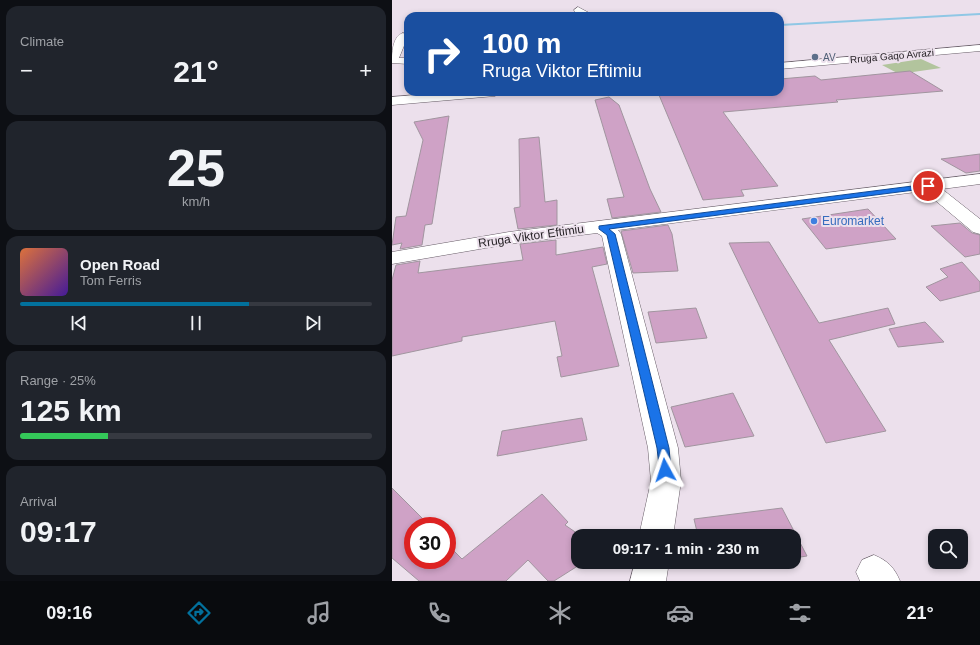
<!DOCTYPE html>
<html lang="en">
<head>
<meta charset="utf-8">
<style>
	:root { --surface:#171b24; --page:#20242c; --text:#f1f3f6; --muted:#9ea1a6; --line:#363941; --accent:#02719d }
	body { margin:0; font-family:Arial,sans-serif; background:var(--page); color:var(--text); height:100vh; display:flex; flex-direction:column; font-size:15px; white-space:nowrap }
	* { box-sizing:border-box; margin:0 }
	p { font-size:13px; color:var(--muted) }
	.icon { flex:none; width:22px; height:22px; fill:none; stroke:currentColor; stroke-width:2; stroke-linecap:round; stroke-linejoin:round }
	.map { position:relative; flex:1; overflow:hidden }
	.side { display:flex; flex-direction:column; gap:6px; padding:6px; background:#0d0f14; width:392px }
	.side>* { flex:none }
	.hud { position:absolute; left:12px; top:12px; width:380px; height:84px; border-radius:12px; box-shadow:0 2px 6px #0003; background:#1a4fa0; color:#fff; overflow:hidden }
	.tools { position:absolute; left:536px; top:529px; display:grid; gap:8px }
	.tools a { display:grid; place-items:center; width:40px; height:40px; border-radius:8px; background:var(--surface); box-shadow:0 2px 6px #0003; font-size:20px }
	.speed { position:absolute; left:12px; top:517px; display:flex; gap:8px; font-size:20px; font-weight:700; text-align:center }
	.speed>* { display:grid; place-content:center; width:52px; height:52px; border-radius:50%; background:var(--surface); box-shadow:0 2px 6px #0003; line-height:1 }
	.speed .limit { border:6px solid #d22; background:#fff; color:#111 }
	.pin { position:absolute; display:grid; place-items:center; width:34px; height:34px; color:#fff; margin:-17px; border:2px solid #fff; border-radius:50%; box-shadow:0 1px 4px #0007 }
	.me { position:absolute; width:44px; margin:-22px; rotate:355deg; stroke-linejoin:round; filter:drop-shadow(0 0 3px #0008) }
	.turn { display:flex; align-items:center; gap:14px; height:84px; padding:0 12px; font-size:18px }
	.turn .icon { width:52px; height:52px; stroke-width:2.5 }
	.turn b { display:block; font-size:28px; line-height:34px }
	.big { font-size:30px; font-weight:700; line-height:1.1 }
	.side .widget { flex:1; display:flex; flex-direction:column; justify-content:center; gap:6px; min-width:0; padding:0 14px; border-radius:12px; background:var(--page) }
	.side .dial { align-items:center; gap:0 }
	.dial b { font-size:52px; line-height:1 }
	.song { display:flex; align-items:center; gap:12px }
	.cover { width:48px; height:48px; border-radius:6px; background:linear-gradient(135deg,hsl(20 70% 55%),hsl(260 70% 35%)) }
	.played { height:4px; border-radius:2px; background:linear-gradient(90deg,var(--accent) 65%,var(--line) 65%) }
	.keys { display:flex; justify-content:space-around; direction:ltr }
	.heat { display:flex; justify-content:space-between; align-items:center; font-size:22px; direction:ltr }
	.charge { height:6px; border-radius:3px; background:linear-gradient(90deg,#34c759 25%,var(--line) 0) }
	.trip { position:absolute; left:179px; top:529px; width:230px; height:40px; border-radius:12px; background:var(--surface); box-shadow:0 2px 6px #0003; font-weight:700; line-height:40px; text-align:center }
	.tab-bar { display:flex; height:64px; justify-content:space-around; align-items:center; background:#090b0e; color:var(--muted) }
	.tab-bar .icon { width:28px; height:28px }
	.tab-bar .on { color:var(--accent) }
	.tab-bar b { font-size:18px; color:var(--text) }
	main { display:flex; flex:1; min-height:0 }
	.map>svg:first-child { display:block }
	.green { fill:#b2c49d }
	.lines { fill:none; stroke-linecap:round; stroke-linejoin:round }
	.stream { fill:#8fc7e5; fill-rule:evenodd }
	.building { fill:#cfa2c6; stroke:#a1959f }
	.street-casing { stroke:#675d67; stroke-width:1 }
	.secondary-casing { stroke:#675d67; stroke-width:1 }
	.street { fill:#fff; fill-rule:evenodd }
	.secondary { fill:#fff; fill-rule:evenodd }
	.route { fill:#1a73e8; stroke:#114b97 }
	.service-dot { fill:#5c6f8a; stroke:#ece0ec; stroke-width:1.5 }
	.shop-dot { fill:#3f7fe0; stroke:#ece0ec; stroke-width:1.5 }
	.labels { text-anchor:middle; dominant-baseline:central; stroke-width:4; stroke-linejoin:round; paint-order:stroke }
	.far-street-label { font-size:10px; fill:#211d21; stroke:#ece0ec }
	.far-service-label { font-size:10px; fill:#4e5e75; stroke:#ece0ec; text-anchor:start }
	.shop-label { font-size:12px; fill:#366cbe; stroke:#ece0ec; text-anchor:start }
	.street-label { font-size:12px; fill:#211d21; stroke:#ece0ec }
</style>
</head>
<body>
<main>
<section class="side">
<div class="widget"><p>Climate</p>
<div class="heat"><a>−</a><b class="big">21°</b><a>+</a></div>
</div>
<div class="widget dial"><b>25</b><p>km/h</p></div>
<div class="widget">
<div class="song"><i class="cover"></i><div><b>Open Road</b><p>Tom Ferris</p></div></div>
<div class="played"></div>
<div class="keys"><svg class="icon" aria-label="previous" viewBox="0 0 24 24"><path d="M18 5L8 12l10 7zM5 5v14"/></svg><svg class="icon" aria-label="pause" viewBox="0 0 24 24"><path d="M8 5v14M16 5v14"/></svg><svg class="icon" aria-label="next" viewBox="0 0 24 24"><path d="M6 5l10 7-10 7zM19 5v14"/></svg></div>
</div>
<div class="widget"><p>Range · 25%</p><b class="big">125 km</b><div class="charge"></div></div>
<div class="widget"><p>Arrival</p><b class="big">09:17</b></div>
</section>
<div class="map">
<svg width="588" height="581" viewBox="0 0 588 581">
	<rect width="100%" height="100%" fill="#ece0ec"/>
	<polygon class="green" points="529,59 549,68 507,74 490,65"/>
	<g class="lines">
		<polygon class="stream" points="588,13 588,15 388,26 388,24"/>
	</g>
	<g class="building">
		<polygon points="518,71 551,91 444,100 446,102 331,112 386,186 349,190 352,196 311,200 267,95 308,92 388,92 388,79 423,76 429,80"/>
		<polygon points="217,97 227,105 258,189 269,212 220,218 215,199 232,197 203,100"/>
		<polygon points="57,116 40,224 33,225 30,245 8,249 10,243 0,245 4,217 14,216 31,140 22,122"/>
		<polygon points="147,137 153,202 165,200 165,225 126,229 122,208 128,207 127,139"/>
		<polygon points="588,154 588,171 574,173 549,159"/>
		<polygon points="476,209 504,239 434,249 410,219"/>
		<polygon points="568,223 580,233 588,235 588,254 573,257 539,226"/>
		<polygon points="276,225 280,234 286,271 241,273 229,231"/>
		<polygon points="164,240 164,255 211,247 215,264 200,267 227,366 169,377 165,357 170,356 163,321 70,337 70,341 0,356 0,280 4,265 28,261 26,273 131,260 128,244"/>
		<polygon points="377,242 427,323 496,308 503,324 437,340 494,431 434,443 337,243"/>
		<polygon points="570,262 588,282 588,291 548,301 534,287 556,277 548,269"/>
		<polygon points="304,308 315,338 264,343 256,312"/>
		<polygon points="533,322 552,342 506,347 497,329"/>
		<polygon points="341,393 362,436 293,447 279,407"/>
		<polygon points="190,418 195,440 105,456 110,431"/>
		<polygon points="0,488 38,526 21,526 21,560 55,560 55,544 70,559 150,494 176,522 173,525 189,536 186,536 186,562 192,562 162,581 156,581 136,560 114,581 27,581 0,558"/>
		<polygon points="390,508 415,556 402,558 402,536 306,536 302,519"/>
		<polygon points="313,562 364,562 315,567"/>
	</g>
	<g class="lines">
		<defs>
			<g id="street">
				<polygon points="186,7 203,16 184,15 182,10"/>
				<path d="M11,33L16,36L7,58H16V64L0,63C0,54 0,36 11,33Z"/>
				<polygon points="588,174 588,184 550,189 588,219 588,234 581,232 532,191 226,230 229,234 286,448 289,481 281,536 247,536 259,481 256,448 210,236 205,233 117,244 0,264 0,252 117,232"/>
				<path d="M482,555C496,561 502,567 508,581H468L464,572L470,560Z"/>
				<polygon points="243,562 277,562 274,581 238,581"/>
			</g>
			<g id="secondary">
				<polygon points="588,45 588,51 388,69 388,63"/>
				<polygon points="59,92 109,92 103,96 0,105 0,97"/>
			</g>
		</defs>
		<use href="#street" class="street-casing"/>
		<use href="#secondary" class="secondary-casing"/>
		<use href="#street" class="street"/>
		<use href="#secondary" class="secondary"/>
	</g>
	<polygon class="route" points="536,184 538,185 538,188 217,229 223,234 277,448 279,470 277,474 273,475 268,474 265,448 215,235 207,229 207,226"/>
	<circle class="service-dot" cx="423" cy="57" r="4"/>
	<circle class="shop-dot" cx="422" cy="221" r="4"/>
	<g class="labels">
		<g class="far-street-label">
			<text transform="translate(500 56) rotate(-5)">Rruga Gaqo Avrazi</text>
		</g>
		<g class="far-service-label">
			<text x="431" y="57">AV</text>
		</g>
		<g class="shop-label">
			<text x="430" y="221">Euromarket</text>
		</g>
		<g class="street-label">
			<text transform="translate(139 236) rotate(-8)">Rruga Viktor Eftimiu</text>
		</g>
	</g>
</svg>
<div class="tools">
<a><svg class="icon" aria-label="search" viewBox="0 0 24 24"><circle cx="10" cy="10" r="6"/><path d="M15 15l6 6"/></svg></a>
</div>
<div class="speed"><div class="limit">30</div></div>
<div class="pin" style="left:536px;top:186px;background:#d93025"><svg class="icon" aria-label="arrive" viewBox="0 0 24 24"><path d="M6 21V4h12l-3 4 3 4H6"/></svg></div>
<svg class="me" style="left:273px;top:470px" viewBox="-20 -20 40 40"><path d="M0-17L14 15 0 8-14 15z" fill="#1a73e8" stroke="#fff" stroke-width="4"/></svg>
<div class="trip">09:17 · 1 min · 230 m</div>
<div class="hud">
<div class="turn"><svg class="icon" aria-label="right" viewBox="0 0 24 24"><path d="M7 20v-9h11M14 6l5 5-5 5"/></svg><div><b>100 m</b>Rruga Viktor Eftimiu</div></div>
</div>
</div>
</main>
<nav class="tab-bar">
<b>09:16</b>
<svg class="icon on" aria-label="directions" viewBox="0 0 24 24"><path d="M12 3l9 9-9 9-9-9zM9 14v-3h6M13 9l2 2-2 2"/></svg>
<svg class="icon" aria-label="music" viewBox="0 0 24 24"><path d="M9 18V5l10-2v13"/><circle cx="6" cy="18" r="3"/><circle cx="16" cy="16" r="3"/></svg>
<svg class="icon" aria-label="phone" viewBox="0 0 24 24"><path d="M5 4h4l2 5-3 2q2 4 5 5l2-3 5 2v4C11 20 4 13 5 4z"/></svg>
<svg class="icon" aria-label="climate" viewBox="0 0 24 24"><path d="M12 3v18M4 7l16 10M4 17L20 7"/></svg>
<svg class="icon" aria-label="car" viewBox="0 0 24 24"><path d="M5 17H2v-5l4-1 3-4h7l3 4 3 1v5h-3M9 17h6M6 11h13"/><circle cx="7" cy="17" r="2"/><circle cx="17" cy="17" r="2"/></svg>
<svg class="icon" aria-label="filters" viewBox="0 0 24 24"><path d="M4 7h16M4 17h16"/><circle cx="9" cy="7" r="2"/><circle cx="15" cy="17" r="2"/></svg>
<b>21°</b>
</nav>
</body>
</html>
